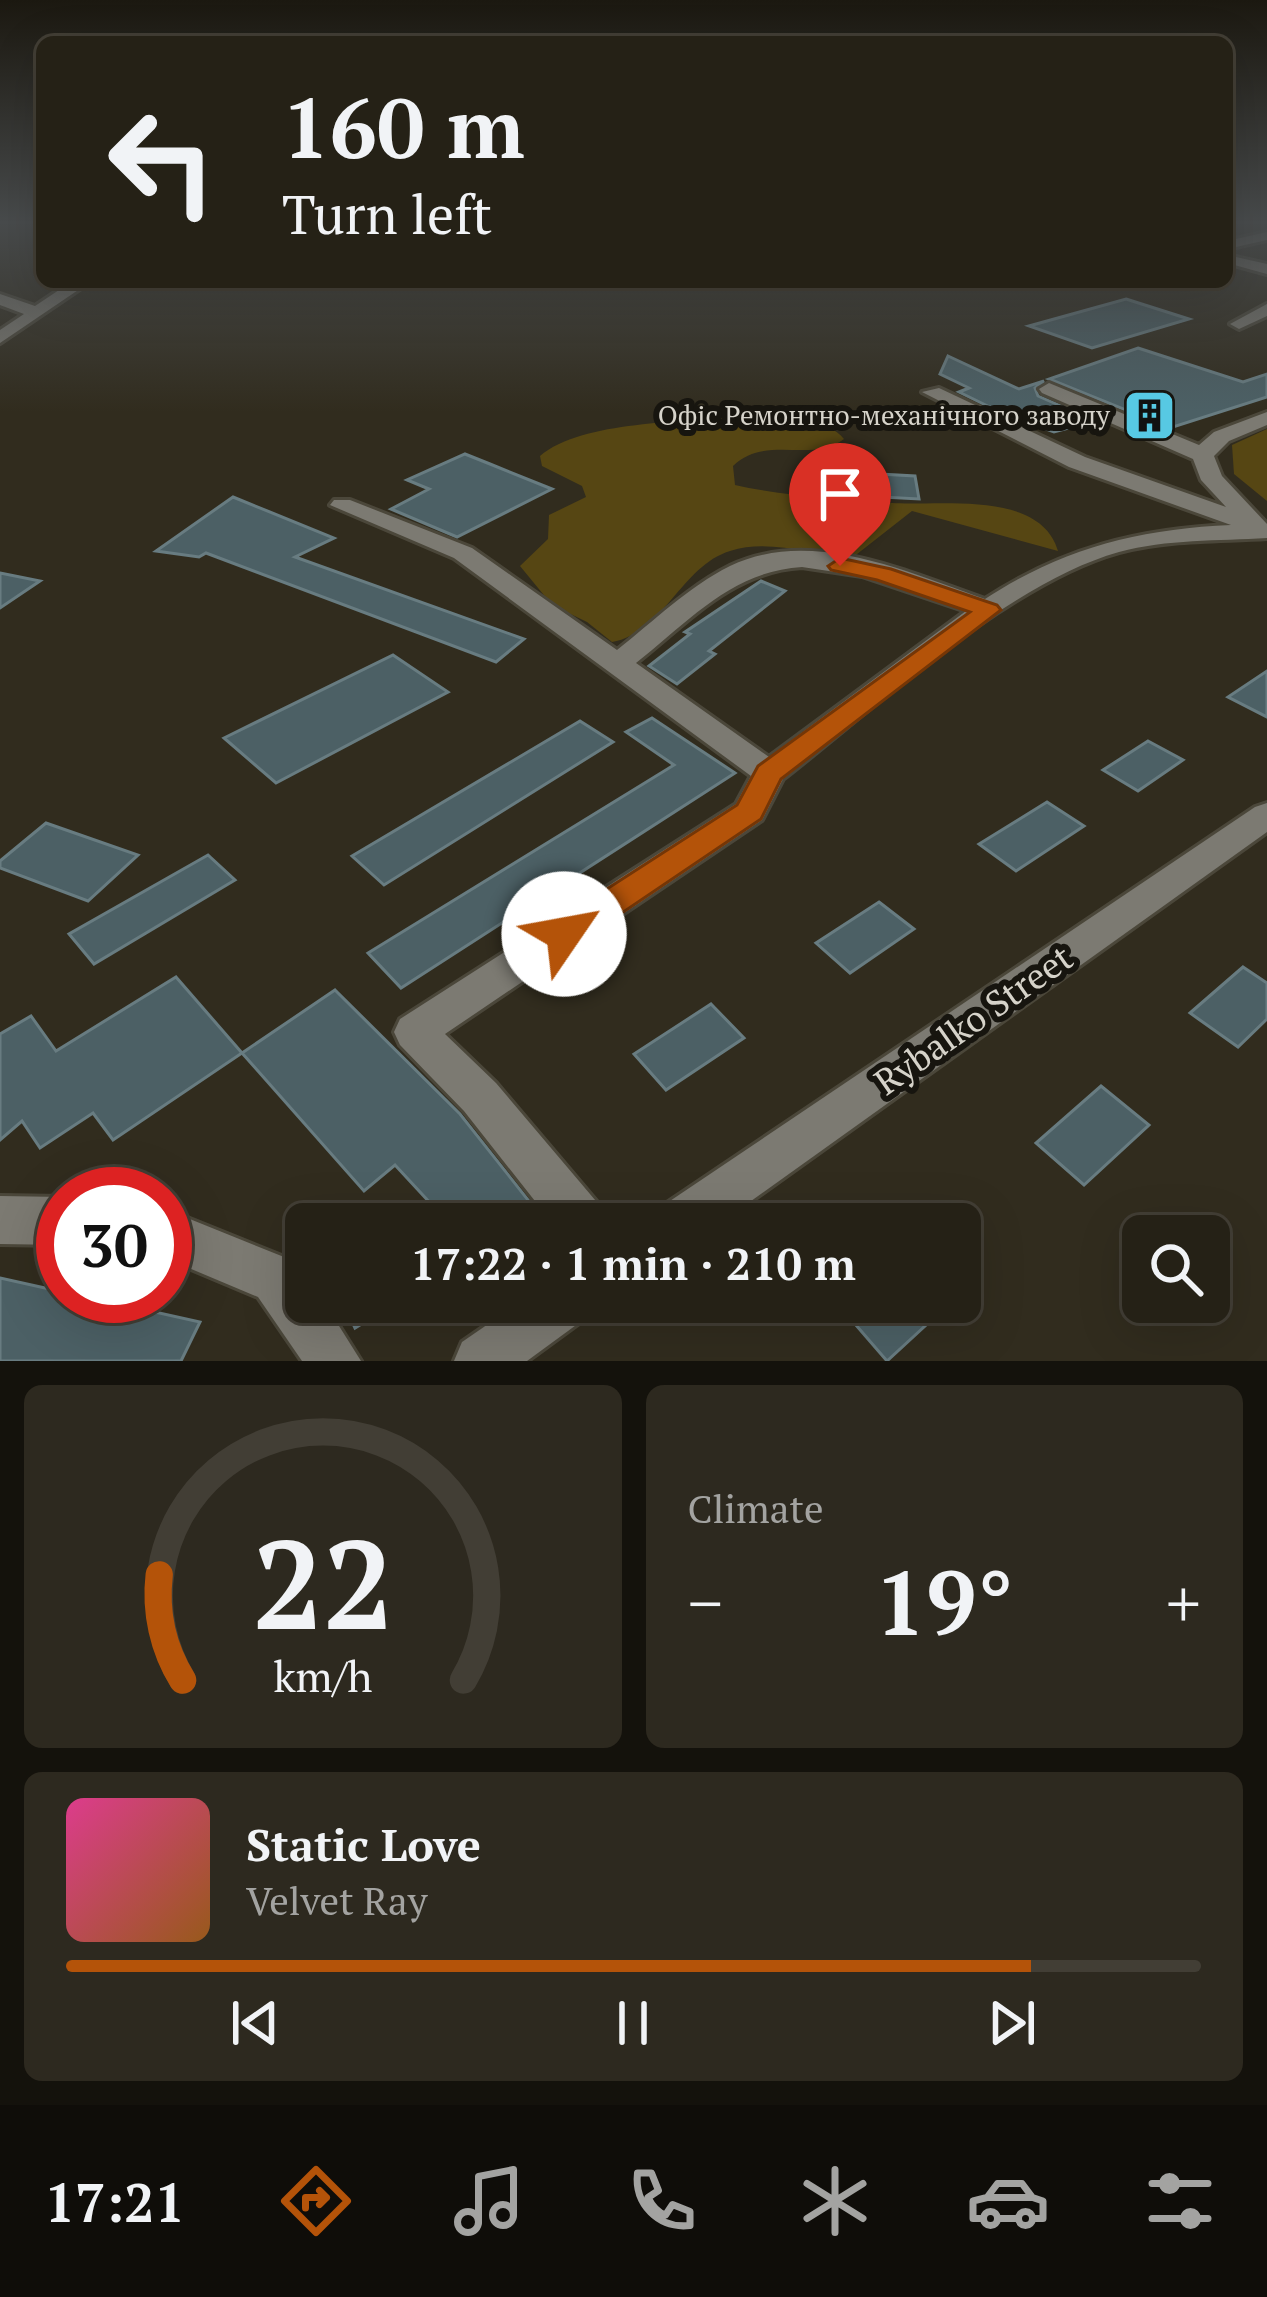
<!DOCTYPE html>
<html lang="en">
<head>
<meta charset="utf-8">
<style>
	:root { --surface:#252116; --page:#2d291f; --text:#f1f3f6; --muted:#a3a3a1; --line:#423e35; --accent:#b45309 }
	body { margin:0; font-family:"PT Serif",serif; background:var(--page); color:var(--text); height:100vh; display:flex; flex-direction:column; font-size:45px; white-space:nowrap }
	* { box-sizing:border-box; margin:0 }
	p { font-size:39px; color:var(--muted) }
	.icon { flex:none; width:66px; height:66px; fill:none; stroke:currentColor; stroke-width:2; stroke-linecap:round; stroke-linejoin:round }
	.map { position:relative; height:1361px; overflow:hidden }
	.details { display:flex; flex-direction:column; gap:24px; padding:24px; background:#14120c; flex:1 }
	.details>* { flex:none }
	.guide { position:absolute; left:36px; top:36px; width:1197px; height:252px; border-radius:18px; box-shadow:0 12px 48px #0002,0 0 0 3px var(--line); background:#252116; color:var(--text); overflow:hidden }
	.tools { position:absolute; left:1122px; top:1215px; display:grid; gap:24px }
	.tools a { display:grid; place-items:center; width:108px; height:108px; border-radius:18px; background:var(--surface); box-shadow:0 12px 48px #0002,0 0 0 3px var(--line); font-size:60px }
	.speed { position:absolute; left:36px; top:1167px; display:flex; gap:24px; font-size:60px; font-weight:700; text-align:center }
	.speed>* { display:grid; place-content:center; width:156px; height:156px; border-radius:50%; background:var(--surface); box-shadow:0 12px 48px #0002,0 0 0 3px var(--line); line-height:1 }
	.speed .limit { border:18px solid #d22; background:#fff; color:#111 }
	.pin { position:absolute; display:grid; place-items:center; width:102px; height:102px; color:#fff; margin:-123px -51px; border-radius:50% 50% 50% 0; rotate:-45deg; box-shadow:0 0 12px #0007 }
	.pin .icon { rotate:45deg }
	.me { position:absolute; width:132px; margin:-66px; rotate:57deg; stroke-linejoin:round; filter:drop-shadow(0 0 9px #0008) }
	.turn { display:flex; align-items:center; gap:42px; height:252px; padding:0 48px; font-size:54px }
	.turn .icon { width:156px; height:156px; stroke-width:2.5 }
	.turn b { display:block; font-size:84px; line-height:102px }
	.big { font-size:90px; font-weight:700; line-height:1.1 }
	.details .card { flex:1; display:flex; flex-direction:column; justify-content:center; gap:18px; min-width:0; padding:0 42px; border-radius:18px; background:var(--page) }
	.details .dial { align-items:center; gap:0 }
	.dial svg { height:312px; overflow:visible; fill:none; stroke:var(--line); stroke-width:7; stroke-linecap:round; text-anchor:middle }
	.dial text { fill:var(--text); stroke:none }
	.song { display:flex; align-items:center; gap:36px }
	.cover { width:144px; height:144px; border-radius:18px; background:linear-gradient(135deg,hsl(330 70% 55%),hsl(30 70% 35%)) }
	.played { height:12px; border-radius:6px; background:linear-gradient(90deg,var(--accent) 85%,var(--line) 85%) }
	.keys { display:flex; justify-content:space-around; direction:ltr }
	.heat { display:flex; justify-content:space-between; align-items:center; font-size:66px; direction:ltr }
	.details .tiles { flex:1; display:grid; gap:24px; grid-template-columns:1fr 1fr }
	.card:last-child { grid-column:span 2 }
	.trip { position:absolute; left:285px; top:1203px; width:696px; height:120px; border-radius:18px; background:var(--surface); box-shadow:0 12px 48px #0002,0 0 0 3px var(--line); font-weight:700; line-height:120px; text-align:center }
	.menu { display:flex; height:192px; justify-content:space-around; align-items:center; background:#0f0d09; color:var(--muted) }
	.menu .icon { width:84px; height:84px }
	.menu .active { color:var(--accent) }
	.menu b { font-size:54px; color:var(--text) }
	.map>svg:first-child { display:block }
	.green { fill:#564613 }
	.building { fill:#4c6065; stroke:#687c81; stroke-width:3 }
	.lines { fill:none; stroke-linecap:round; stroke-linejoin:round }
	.minor-casing { stroke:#4b473a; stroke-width:6 }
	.minor { fill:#7c7a72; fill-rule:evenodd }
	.route { fill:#b45309; stroke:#753606; stroke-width:3 }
	.labels { text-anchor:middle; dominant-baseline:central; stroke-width:12; stroke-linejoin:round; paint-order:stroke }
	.far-poi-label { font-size:27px; fill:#d6d3ca; stroke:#17150f; text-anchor:end }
	.near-street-label { font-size:36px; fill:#d6d3ca; stroke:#17150f }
</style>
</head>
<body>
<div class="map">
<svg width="1267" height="1361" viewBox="0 0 1267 1361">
	<rect width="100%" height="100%" fill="#312c1e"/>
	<g class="green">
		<path d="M741,416C771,417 825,414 844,439C812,464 766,434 733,466L735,485C779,495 847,501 892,503C940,506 1041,490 1058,551L912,511L852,558C811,556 771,538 730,551C681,566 664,633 612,642L587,622L552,605L520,566L548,539L549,515L586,497L582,486L542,466L540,456C583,420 685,423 741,416Z"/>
		<polygon points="1267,429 1267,501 1234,474 1232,445"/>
	</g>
	<g class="building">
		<polygon points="1126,299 1189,319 1092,348 1029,326"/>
		<polygon points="1138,348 1243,382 1267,374 1267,397 1170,428 1049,379"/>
		<polygon points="948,356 1019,389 1044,381 1035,388 1038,396 1095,421 1054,432 1002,413 959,392 969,388 940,374"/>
		<polygon points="465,454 490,464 552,489 457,537 391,509 429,489 407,480"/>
		<polygon points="861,473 915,476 919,499 863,496"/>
		<polygon points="233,497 334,538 295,557 524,639 496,662 206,553 199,557 156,551"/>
		<polygon points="0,573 40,581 0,608"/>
		<polygon points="761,581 785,591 709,651 715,654 677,684 649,666 690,634 685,632"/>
		<polygon points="393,655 448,692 276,783 224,738"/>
		<polygon points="1267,671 1267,717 1228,697"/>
		<polygon points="652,718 735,773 401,988 368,953 674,765 626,732"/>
		<polygon points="580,721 613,742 384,885 352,856"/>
		<polygon points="1148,741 1183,760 1138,791 1103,770"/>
		<polygon points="1047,802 1084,826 1016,871 979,844"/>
		<polygon points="46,823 138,855 88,901 0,868 0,861"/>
		<polygon points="208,855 235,880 94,964 69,934"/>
		<polygon points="879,902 914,929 850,973 816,943"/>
		<polygon points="1243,967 1267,983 1267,1019 1238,1047 1190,1013"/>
		<polygon points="176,977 242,1053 113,1140 93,1113 40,1148 22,1121 0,1140 0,1034 31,1016 56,1051"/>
		<polygon points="335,990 460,1114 532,1205 507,1224 399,1224 432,1205 395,1165 364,1191 242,1053"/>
		<polygon points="711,1004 744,1038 666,1090 634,1054"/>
		<polygon points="1101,1086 1149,1125 1084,1185 1036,1143"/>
		<polygon points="0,1278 63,1292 63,1296 83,1296 200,1322 181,1361 0,1361"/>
		<polygon points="343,1302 397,1302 355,1328"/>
		<polygon points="836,1302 951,1302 887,1361"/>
	</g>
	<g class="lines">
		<defs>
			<g id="minor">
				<polygon points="1267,232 1267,240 1227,249 1227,241"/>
				<polygon points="1227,255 1267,264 1267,274 1227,263"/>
				<polygon points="71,282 90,282 0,343 0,330 24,314 0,305 0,294 35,306"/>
				<polygon points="1267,304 1267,316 1239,329 1230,324"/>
				<path d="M1049,383L1199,445L1214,432L1267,412V425L1229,441L1214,456L1222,476L1267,524V538C1218,541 1167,539 1119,552C1008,583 875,707 783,779L762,820L445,1034L496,1083L601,1207L609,1224H553L464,1111L400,1045L394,1032L400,1019L736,804L751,776L454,558L330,505L334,500H350L472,548L617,650C654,621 688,587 730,566C811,527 907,572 985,599C1063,548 1139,529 1231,525L1069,467L922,392L939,388L1085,457L1226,507L1201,480L1193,459L1042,393L1039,389ZM802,567L862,576L966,611L769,757L636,663C688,622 732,571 802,567Z"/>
				<polygon points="1267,803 1267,832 719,1224 653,1224 661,1207 1255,807"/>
				<polygon points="0,1196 63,1197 63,1245 0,1244"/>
				<polygon points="165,1209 294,1261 306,1277 306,1302 324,1302 361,1361 302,1361 258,1297 165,1258"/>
				<polygon points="520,1302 591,1302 583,1320 527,1361 454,1361 462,1342"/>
			</g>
		</defs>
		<use href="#minor" class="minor-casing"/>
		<use href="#minor" class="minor"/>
	</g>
	<linearGradient id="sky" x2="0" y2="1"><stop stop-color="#1b1810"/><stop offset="0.54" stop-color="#484b4c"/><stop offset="1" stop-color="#484b4c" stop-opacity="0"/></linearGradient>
	<rect width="1267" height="412" fill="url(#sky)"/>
	<polygon class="route" points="840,558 891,569 997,605 1001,610 781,779 761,819 576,944 564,948 551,944 546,934 551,925 737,805 758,766 970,612 877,580 831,570 828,566"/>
	<defs>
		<symbol id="building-square" viewBox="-11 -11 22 22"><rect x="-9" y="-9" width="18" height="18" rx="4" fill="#57c9e3" stroke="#17150f"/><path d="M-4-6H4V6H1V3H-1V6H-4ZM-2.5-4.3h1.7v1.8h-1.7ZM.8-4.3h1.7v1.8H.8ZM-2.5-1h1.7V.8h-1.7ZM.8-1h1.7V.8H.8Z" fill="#111"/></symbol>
	</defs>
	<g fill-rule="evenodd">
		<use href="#building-square" x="1120" y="386" width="59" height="59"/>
	</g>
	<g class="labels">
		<g class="far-poi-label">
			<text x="1110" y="415">Офіс Ремонтно-механічного заводу</text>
		</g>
		<g class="near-street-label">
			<text transform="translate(973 1019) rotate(-35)">Rybalko Street</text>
		</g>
	</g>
</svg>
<div class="tools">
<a><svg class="icon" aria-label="search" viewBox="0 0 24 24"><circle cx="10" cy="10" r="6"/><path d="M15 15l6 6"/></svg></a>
</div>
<div class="speed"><div class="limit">30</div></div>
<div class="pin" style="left:840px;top:566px;background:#d93025"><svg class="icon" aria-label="arrive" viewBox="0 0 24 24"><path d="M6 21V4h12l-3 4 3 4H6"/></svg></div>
<svg class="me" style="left:564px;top:934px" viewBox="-20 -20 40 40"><circle r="19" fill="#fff"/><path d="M0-13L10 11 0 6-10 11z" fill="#b45309"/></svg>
<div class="trip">17:22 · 1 min · 210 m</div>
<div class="guide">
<div class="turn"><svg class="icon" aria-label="left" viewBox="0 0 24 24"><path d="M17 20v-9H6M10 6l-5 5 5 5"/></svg><div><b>160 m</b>Turn left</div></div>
</div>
</div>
<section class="details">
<div class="tiles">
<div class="card dial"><svg viewBox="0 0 100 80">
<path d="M14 69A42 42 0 1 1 86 69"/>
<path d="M14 69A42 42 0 0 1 8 42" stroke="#b45309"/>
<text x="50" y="56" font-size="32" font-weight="700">22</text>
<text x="50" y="72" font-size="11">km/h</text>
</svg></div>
<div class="card"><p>Climate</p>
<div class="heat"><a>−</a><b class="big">19°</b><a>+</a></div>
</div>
<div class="card">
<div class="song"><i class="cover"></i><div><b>Static Love</b><p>Velvet Ray</p></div></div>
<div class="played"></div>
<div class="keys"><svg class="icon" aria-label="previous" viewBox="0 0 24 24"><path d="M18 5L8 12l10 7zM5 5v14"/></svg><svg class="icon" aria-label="pause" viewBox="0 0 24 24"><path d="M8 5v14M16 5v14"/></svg><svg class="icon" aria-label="next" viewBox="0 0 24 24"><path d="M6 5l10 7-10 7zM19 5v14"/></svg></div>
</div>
</div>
</section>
<nav class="menu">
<b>17:21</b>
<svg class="icon active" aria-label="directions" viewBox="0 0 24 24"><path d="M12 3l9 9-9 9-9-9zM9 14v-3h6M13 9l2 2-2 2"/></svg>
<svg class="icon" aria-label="music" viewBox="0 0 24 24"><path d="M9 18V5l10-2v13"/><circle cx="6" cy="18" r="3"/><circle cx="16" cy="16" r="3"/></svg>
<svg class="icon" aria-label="phone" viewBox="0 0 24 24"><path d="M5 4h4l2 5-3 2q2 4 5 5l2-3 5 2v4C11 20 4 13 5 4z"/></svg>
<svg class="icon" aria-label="climate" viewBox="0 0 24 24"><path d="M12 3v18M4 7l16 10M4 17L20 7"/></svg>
<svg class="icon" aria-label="car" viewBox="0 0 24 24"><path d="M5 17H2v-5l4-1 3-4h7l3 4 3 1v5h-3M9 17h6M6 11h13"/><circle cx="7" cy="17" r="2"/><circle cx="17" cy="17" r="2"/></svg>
<svg class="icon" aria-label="filters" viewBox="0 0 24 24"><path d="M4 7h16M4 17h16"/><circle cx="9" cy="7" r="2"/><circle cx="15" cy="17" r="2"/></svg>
</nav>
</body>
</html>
